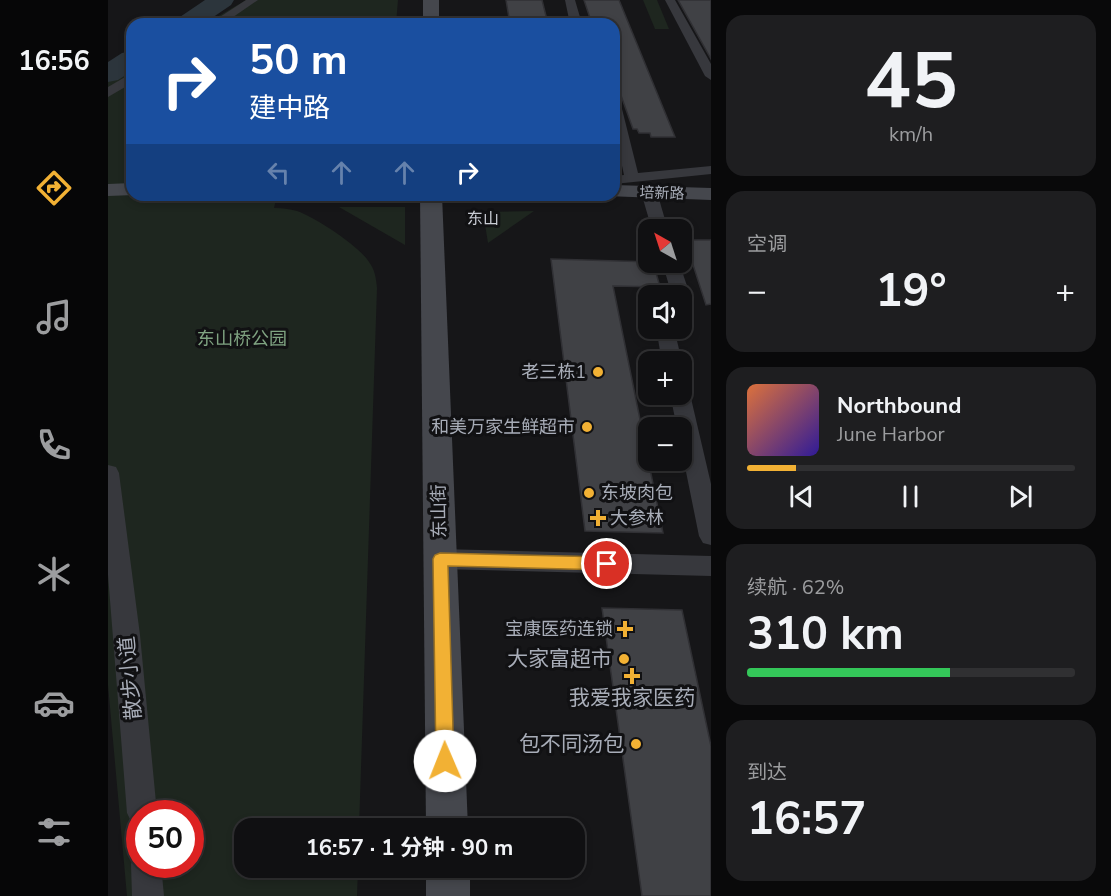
<!DOCTYPE html>
<html lang="zh">
<head>
<meta charset="utf-8">
<style>
	:root { --surface:#101012; --page:#1e1e20; --text:#f1f3f6; --muted:#9c9d9f; --line:#303032; --accent:#f2b134 }
	body { margin:0; font-family:"Nunito Sans","Noto Sans SC",sans-serif; background:var(--page); color:var(--text); height:100vh; display:flex; flex-direction:column; font-size:22px; white-space:nowrap }
	* { box-sizing:border-box; margin:0 }
	p { font-size:20px; color:var(--muted) }
	.icon { flex:none; width:33px; height:33px; fill:none; stroke:currentColor; stroke-width:2; stroke-linecap:round; stroke-linejoin:round }
	.map { position:relative; flex:1; overflow:hidden }
	.details { display:flex; flex-direction:column; gap:15px; padding:15px; background:#09090a; width:400px }
	.details>* { flex:none }
	.banner { position:absolute; left:18px; top:18px; width:494px; height:183px; border-radius:18px; box-shadow:0 3px 9px #0003,0 0 0 2px var(--line); background:#1a4fa0; color:#fff; overflow:hidden }
	.needle { width:39px; rotate:321deg }
	.buttons { position:absolute; left:530px; top:219px; display:grid; gap:12px }
	.buttons a { display:grid; place-items:center; width:54px; height:54px; border-radius:12px; background:var(--surface); box-shadow:0 3px 9px #0003,0 0 0 2px var(--line); font-size:30px }
	.speed { position:absolute; left:18px; top:800px; display:flex; gap:12px; font-size:30px; font-weight:700; text-align:center }
	.speed>* { display:grid; place-content:center; width:78px; height:78px; border-radius:50%; background:var(--surface); box-shadow:0 3px 9px #0003,0 0 0 2px var(--line); line-height:1 }
	.speed .limit { border:9px solid #d22; background:#fff; color:#111 }
	.pin { position:absolute; display:grid; place-items:center; width:51px; height:51px; color:#fff; margin:-26px; border:3px solid #fff; border-radius:50%; box-shadow:0 2px 6px #0007 }
	.me { position:absolute; width:66px; margin:-33px; rotate:359deg; stroke-linejoin:round; filter:drop-shadow(0 0 4px #0008) }
	.turn { display:flex; align-items:center; gap:21px; height:126px; padding:0 24px; font-size:27px }
	.turn .icon { width:78px; height:78px; stroke-width:2.5 }
	.turn b { display:block; font-size:42px; line-height:51px }
	.lanes { display:flex; align-items:center; height:57px; padding:0 24px; background:#0003; justify-content:center; gap:30px; direction:ltr }
	.lanes .off { opacity:.35 }
	.big { font-size:45px; font-weight:700; line-height:1.1 }
	.details .widget { flex:1; display:flex; flex-direction:column; justify-content:center; gap:9px; min-width:0; padding:0 21px; border-radius:18px; background:var(--page) }
	.details .dial { align-items:center; gap:0 }
	.dial b { font-size:78px; line-height:1 }
	.song { display:flex; align-items:center; gap:18px }
	.cover { width:72px; height:72px; border-radius:9px; background:linear-gradient(135deg,hsl(20 70% 55%),hsl(250 70% 35%)) }
	.played { height:6px; border-radius:3px; background:linear-gradient(90deg,var(--accent) 15%,var(--line) 15%) }
	.keys { display:flex; justify-content:space-around; direction:ltr }
	.heat { display:flex; justify-content:space-between; align-items:center; font-size:33px; direction:ltr }
	.charge { height:9px; border-radius:4px; background:linear-gradient(90deg,#34c759 62%,var(--line) 0) }
	.trip { position:absolute; left:126px; top:818px; width:351px; height:60px; border-radius:18px; background:var(--surface); box-shadow:0 3px 9px #0003,0 0 0 2px var(--line); font-weight:700; line-height:60px; text-align:center }
	main { display:flex; flex:1; min-height:0 }
	.dock { display:flex; flex-direction:column; width:108px; justify-content:space-around; align-items:center; background:#060607; color:var(--muted) }
	.dock .icon { width:42px; height:42px }
	.dock .current { color:var(--accent) }
	.dock b { font-size:27px; color:var(--text) }
	.map>svg:first-child { display:block }
	.green { fill:#1e261f; fill-rule:evenodd }
	.lines { fill:none; stroke-linecap:round; stroke-linejoin:round }
	.river { fill:#2c353c; fill-rule:evenodd }
	.building { fill:#404145; stroke:#303034; stroke-width:1.5 }
	.street { fill:#37383d; fill-rule:evenodd }
	.secondary { fill:#45474d; fill-rule:evenodd }
	.route { fill:#f2b134; stroke:#9d7322; stroke-width:1.5 }
	.poi-dot { fill:#f2b134; stroke:#111113; stroke-width:2 }
	.labels { text-anchor:middle; dominant-baseline:central; stroke-width:6; stroke-linejoin:round; paint-order:stroke }
	.far-street-label { font-size:15px; fill:#a8adb8; stroke:#111113 }
	.far-neighbourhood-label { font-size:16px; fill:#c9ccd4; stroke:#111113 }
	.park-label { font-size:18px; fill:#7fa381; stroke:#111113 }
	.poi-label { font-size:18px; fill:#a8adb8; stroke:#111113; text-anchor:end }
	.street-label { font-size:18px; fill:#a8adb8; stroke:#111113 }
	.near-poi-label { font-size:21px; fill:#a8adb8; stroke:#111113; text-anchor:end }
	.near-street-label { font-size:21px; fill:#a8adb8; stroke:#111113 }
</style>
</head>
<body>
<main>
<nav class="dock">
<b>16:56</b>
<svg class="icon current" aria-label="directions" viewBox="0 0 24 24"><path d="M12 3l9 9-9 9-9-9zM9 14v-3h6M13 9l2 2-2 2"/></svg>
<svg class="icon" aria-label="music" viewBox="0 0 24 24"><path d="M9 18V5l10-2v13"/><circle cx="6" cy="18" r="3"/><circle cx="16" cy="16" r="3"/></svg>
<svg class="icon" aria-label="phone" viewBox="0 0 24 24"><path d="M5 4h4l2 5-3 2q2 4 5 5l2-3 5 2v4C11 20 4 13 5 4z"/></svg>
<svg class="icon" aria-label="climate" viewBox="0 0 24 24"><path d="M12 3v18M4 7l16 10M4 17L20 7"/></svg>
<svg class="icon" aria-label="car" viewBox="0 0 24 24"><path d="M5 17H2v-5l4-1 3-4h7l3 4 3 1v5h-3M9 17h6M6 11h13"/><circle cx="7" cy="17" r="2"/><circle cx="17" cy="17" r="2"/></svg>
<svg class="icon" aria-label="filters" viewBox="0 0 24 24"><path d="M4 7h16M4 17h16"/><circle cx="9" cy="7" r="2"/><circle cx="15" cy="17" r="2"/></svg>
</nav>
<div class="map">
<svg width="603" height="896" viewBox="0 0 603 896">
	<rect width="100%" height="100%" fill="#161618"/>
	<g class="green">
		<polygon points="138,0 290,0 288,24 97,24"/>
		<polygon points="535,0 549,0 561,29 547,29"/>
		<path d="M24,68V195H169L166,208C174,208 182,209 189,211C208,218 250,245 261,262C267,270 268,278 269,288L251,828H136V867H250L249,896H19L0,685V82ZM32,813H82V864H32Z"/>
		<polygon points="231,207 297,207 297,245"/>
		<polygon points="426,211 380,243 375,212"/>
	</g>
	<g class="lines">
		<g class="river">
			<polygon points="97,0 126,0 123,5 95,24 65,24 69,19"/>
			<polygon points="24,51 24,71 10,80 0,82 0,62 14,53"/>
		</g>
	</g>
	<g class="building">
		<polygon points="398,0 434,0 440,24 402,24"/>
		<polygon points="476,0 511,0 567,137 543,137 542,133 531,133 529,129 525,129 506,76 506,24 484,24"/>
		<polygon points="570,0 603,0 603,59"/>
		<polygon points="577,240 603,240 603,304 598,305"/>
		<polygon points="443,259 545,262 552,287 505,286 555,533 477,531"/>
		<polygon points="494,608 574,610 603,746 603,896 534,896"/>
	</g>
	<g class="lines">
		<g class="street">
			<polygon points="138,0 150,0 115,24 101,24"/>
			<polygon points="457,0 467,0 474,24 462,24"/>
			<polygon points="557,0 567,0 603,64 603,80 597,76"/>
			<polygon points="24,73 24,83 0,97 0,87"/>
			<polygon points="506,97 512,101 530,173 603,166 603,174 506,184 506,176 516,175 506,128"/>
			<polygon points="541,187 549,192 560,230 544,230 533,192"/>
			<polygon points="554,262 571,262 581,292 576,300 573,301 573,296 562,296 563,292"/>
			<polygon points="548,328 566,328 574,362 573,363 554,362"/>
			<polygon points="573,387 579,389 582,394 603,484 603,545 595,543 591,536 573,447 573,428 569,428 562,394 573,394"/>
			<polygon points="0,465 8,467 11,473 32,635 49,813 32,813 32,827 24,823 19,813 0,575"/>
			<polygon points="332,549 603,556 603,576 332,569 324,566 320,559 324,552"/>
			<polygon points="32,851 32,864 53,864 56,896 24,896 23,864 27,853"/>
		</g>
		<g class="secondary">
			<rect x="315" y="0" width="16" height="24"/>
			<polygon points="24,183 26,195 0,196 0,184"/>
			<polygon points="506,185 603,188 603,200 498,196 506,195"/>
			<polygon points="312,195 334,195 360,828 318,828"/>
			<rect x="318" y="867" width="44" height="29"/>
		</g>
	</g>
	<polygon class="route" points="332,553 499,557 504,559 506,564 504,568 499,570 340,566 346,761 344,767 337,770 331,767 328,761 325,559 327,555"/>
	<g class="poi-dot">
		<circle cx="490" cy="372" r="6"/>
		<circle cx="479" cy="427" r="6"/>
		<circle cx="481" cy="493" r="6"/>
		<path d="M487 509h6v6h6v6h-6v6h-6v-6h-6v-6h6z"/>
		<path d="M514 620h6v6h6v6h-6v6h-6v-6h-6v-6h6z"/>
		<circle cx="516" cy="659" r="6"/>
		<path d="M521 667h6v6h6v6h-6v6h-6v-6h-6v-6h6z"/>
		<circle cx="528" cy="744" r="6"/>
	</g>
	<g class="labels">
		<g class="far-street-label">
			<text transform="translate(554 193) rotate(2)">培新路</text>
		</g>
		<g class="far-neighbourhood-label">
			<text x="375" y="219">东山</text>
		</g>
		<g class="park-label">
			<text x="134" y="339">东山桥公园</text>
		</g>
		<g class="poi-label">
			<text x="478" y="372">老三栋1</text>
			<text x="467" y="427">和美万家生鲜超市</text>
			<text x="493" y="493" text-anchor="start">东坡肉包</text>
			<text x="502" y="518" text-anchor="start">大参林</text>
			<text x="505" y="629">宝康医药连锁</text>
		</g>
		<g class="street-label">
			<text transform="translate(331 511) rotate(-91)">东山街</text>
		</g>
		<g class="near-poi-label">
			<text x="504" y="659">大家富超市</text>
			<text x="524" y="698" text-anchor="middle">我爱我家医药</text>
			<text x="516" y="744">包不同汤包</text>
		</g>
		<g class="near-street-label">
			<text transform="translate(22 678) rotate(-95)">散步小道</text>
		</g>
	</g>
</svg>
<div class="buttons">
<a><svg class="needle" viewBox="-14 -14 28 28"><path d="M0-13l5 13h-10z" fill="#e53935"/><path d="M0 13l5-13h-10z" fill="#9c9d9f"/></svg></a>
<a><svg class="icon" aria-label="sound" viewBox="0 0 24 24"><path d="M4 9h4l5-4v14l-5-4H4zM17 9q2 3 0 6"/></svg></a>
<a>+</a>
<a>−</a>
</div>
<div class="speed"><div class="limit">50</div></div>
<div class="pin" style="left:499px;top:564px;background:#d93025"><svg class="icon" aria-label="arrive" viewBox="0 0 24 24"><path d="M6 21V4h12l-3 4 3 4H6"/></svg></div>
<svg class="me" style="left:337px;top:761px" viewBox="-20 -20 40 40"><circle r="19" fill="#fff"/><path d="M0-13L10 11 0 6-10 11z" fill="#f2b134"/></svg>
<div class="trip">16:57 · 1 分钟 · 90 m</div>
<div class="banner">
<div class="turn"><svg class="icon" aria-label="right" viewBox="0 0 24 24"><path d="M7 20v-9h11M14 6l5 5-5 5"/></svg><div><b>50 m</b>建中路</div></div>
<div class="lanes"><svg class="icon off" aria-label="left" viewBox="0 0 24 24"><path d="M17 20v-9H6M10 6l-5 5 5 5"/></svg><svg class="icon off" aria-label="ahead" viewBox="0 0 24 24"><path d="M12 20V5M6 11l6-6 6 6"/></svg><svg class="icon off" aria-label="ahead" viewBox="0 0 24 24"><path d="M12 20V5M6 11l6-6 6 6"/></svg><svg class="icon" aria-label="right" viewBox="0 0 24 24"><path d="M7 20v-9h11M14 6l5 5-5 5"/></svg></div>
</div>
</div>
<section class="details">
<div class="widget dial"><b>45</b><p>km/h</p></div>
<div class="widget"><p>空调</p>
<div class="heat"><a>−</a><b class="big">19°</b><a>+</a></div>
</div>
<div class="widget">
<div class="song"><i class="cover"></i><div><b>Northbound</b><p>June Harbor</p></div></div>
<div class="played"></div>
<div class="keys"><svg class="icon" aria-label="previous" viewBox="0 0 24 24"><path d="M18 5L8 12l10 7zM5 5v14"/></svg><svg class="icon" aria-label="pause" viewBox="0 0 24 24"><path d="M8 5v14M16 5v14"/></svg><svg class="icon" aria-label="next" viewBox="0 0 24 24"><path d="M6 5l10 7-10 7zM19 5v14"/></svg></div>
</div>
<div class="widget"><p>续航 · 62%</p><b class="big">310 km</b><div class="charge"></div></div>
<div class="widget"><p>到达</p><b class="big">16:57</b></div>
</section>
</main>
</body>
</html>
